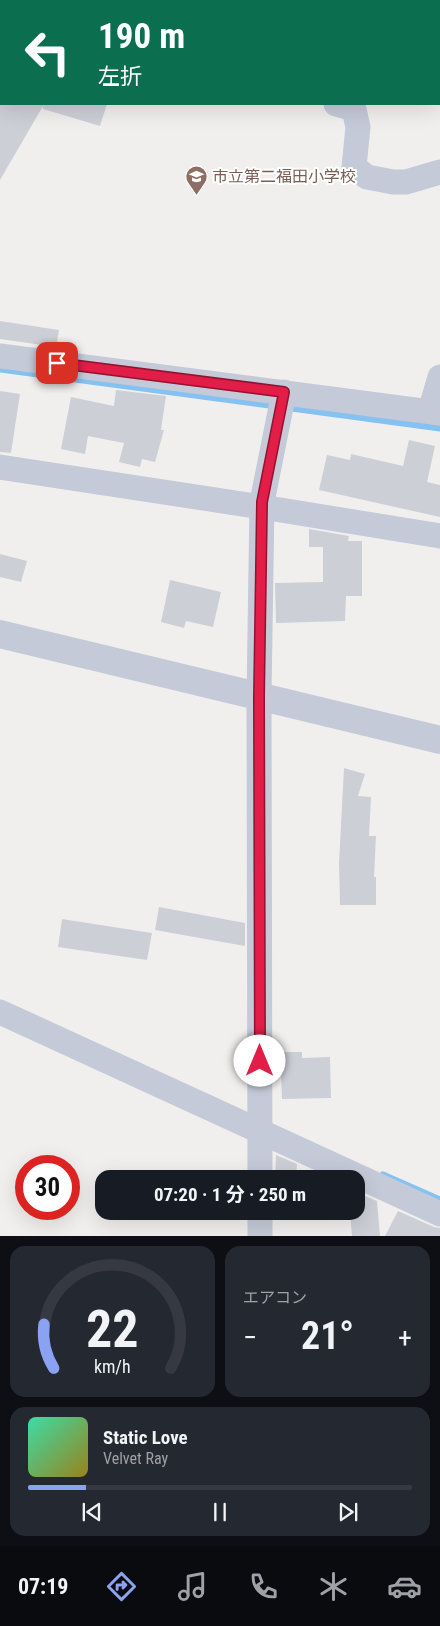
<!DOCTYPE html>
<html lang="ja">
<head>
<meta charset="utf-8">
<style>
	:root { --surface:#171b24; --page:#242831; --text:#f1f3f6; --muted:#9ea1a6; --line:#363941; --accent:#8ba1f1 }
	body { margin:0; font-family:"Roboto Condensed","Noto Sans JP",sans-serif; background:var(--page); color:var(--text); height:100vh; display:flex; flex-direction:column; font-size:19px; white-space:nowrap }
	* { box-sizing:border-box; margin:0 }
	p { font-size:16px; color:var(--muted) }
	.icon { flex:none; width:28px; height:28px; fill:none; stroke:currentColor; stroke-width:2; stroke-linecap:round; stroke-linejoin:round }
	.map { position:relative; height:1236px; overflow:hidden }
	.details { display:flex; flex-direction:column; gap:10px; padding:10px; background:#0d0f14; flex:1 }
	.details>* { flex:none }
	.banner { position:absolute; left:0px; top:0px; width:440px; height:105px; box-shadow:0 5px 20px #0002; background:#0b6e4f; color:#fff; overflow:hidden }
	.speed { position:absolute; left:15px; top:1155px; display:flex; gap:10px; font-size:25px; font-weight:700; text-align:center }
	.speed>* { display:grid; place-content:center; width:65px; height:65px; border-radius:50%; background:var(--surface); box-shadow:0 5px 20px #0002; line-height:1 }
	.speed .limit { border:8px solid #d22; background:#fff; color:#111 }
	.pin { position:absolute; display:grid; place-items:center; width:42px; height:42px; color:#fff; margin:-21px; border-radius:10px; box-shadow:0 2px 8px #0006 }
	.me { position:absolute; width:55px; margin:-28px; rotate:0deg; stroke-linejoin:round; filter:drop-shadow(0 0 4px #0008) }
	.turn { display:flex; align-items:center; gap:18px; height:105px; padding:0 15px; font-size:22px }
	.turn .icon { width:65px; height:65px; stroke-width:2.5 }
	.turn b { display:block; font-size:35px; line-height:42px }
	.big { font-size:38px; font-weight:700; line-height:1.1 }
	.details .tile { flex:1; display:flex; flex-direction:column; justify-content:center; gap:8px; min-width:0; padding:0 18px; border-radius:15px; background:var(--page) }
	.details .dial { align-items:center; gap:0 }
	.dial svg { height:130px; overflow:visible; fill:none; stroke:var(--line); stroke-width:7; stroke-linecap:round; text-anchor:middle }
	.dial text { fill:var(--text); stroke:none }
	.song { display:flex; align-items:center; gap:15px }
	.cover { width:60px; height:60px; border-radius:8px; background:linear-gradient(135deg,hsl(160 70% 55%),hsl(50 70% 35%)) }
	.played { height:5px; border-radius:2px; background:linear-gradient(90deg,var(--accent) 15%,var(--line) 15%) }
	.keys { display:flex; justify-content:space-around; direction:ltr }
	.heat { display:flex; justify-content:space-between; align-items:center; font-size:28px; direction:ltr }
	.details .tiles { flex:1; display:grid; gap:10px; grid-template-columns:1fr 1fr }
	.tile:last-child { grid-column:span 2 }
	.trip { position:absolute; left:95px; top:1170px; width:270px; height:50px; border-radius:15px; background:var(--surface); box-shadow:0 5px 20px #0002; font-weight:700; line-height:50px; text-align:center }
	.tab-bar { display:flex; height:80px; justify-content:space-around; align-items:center; background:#090b0e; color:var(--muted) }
	.tab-bar .icon { width:35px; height:35px }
	.tab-bar .selected { color:var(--accent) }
	.tab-bar b { font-size:22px; color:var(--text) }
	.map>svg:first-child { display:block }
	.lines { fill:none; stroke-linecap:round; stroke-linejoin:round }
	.stream { stroke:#85c1f1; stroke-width:7 }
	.building { fill:#cdcfd7 }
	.minor { stroke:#c4cad7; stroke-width:25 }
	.tertiary { stroke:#c4cad7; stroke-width:28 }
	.route-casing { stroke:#92132f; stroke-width:12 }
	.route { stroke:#e11d48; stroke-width:9 }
	.labels { text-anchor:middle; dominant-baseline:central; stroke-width:4; stroke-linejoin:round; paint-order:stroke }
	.education-label { font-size:16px; fill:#785e54; stroke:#fff; text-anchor:start }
</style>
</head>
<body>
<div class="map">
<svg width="440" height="1236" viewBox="0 0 440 1236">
	<rect width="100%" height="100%" fill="#f1efee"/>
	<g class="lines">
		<g class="stream">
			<polyline points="0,369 440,428"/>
			<polyline points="383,1175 440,1200"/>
		</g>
	</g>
	<g class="building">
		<polygon points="0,104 107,104 100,126 43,109 43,106 0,180"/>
		<polygon points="0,321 59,330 56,347 0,339"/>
		<polygon points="116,390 166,396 161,430 164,430 155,462 142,459 140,467 119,462 124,443 88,436 85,454 61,449 71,397 114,406"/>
		<polygon points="0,391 20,394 11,453 0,452"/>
		<polygon points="409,440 435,446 427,482 440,485 440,517 319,490 327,455 350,460 351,454 403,466"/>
		<polygon points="309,529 349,536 348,541 362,541 362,596 346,596 345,621 276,623 275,583 323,582 323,547 309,547"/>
		<polygon points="0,554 27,561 21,582 0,577"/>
		<polygon points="170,580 221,592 213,627 186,621 184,628 161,622"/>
		<polygon points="344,768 365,774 358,796 371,797 369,836 376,836 374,877 376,877 376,905 340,905 339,863"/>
		<polygon points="159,907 245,923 245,946 155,930"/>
		<polygon points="62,919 152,933 147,960 58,947"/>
		<polygon points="280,1052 302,1052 302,1058 330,1057 331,1098 282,1099"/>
		<polygon points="276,1155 297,1164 296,1178 275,1177"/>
		<polygon points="356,1192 377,1201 380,1236 352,1236 350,1211 356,1211"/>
		<polygon points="398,1211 434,1227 440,1228 440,1236 385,1236"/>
	</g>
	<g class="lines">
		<g class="minor">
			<polyline points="0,0 3,1"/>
			<polyline points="336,104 354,109 358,127 354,167 367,177 393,182 406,182 440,172"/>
			<polyline points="0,356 440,413"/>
			<polyline points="430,411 440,377"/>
			<polyline points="0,467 262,507 440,536"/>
			<polyline points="0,1012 440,1214"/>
			<polyline points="260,1179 259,697 262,502 284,392"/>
			<polyline points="260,1211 260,1236"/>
		</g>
		<polyline class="tertiary" points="0,634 440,740"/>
	</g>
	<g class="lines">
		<defs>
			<polyline id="route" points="57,363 284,392 262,502 259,697 260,1061"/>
		</defs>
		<use href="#route" class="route-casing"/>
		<use href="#route" class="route"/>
	</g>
	<defs>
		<symbol id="school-pin" viewBox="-11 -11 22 30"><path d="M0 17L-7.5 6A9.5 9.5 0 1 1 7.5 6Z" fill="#8d6e63" stroke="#fff"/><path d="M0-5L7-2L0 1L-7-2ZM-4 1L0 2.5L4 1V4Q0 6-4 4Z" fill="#fff"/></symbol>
	</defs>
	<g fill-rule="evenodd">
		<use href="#school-pin" x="184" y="164" width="25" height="34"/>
	</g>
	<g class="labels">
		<g class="education-label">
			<text x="212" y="176">市立第二福田小学校</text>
		</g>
	</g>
</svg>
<div class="speed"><div class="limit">30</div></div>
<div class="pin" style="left:57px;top:363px;background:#d93025"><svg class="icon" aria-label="arrive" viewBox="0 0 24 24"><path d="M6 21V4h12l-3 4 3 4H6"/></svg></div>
<svg class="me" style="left:260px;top:1061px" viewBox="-20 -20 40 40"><circle r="19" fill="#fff"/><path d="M0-13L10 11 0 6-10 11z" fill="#e11d48"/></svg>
<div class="trip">07:20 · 1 分 · 250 m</div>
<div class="banner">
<div class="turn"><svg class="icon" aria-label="left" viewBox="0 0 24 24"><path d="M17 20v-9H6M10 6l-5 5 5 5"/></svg><div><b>190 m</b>左折</div></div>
</div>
</div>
<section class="details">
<div class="tiles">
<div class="tile dial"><svg viewBox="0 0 100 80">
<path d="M14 69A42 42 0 1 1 86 69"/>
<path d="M14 69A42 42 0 0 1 8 42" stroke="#8ba1f1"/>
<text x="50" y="56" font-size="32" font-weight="700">22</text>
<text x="50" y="72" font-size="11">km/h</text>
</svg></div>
<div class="tile"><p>エアコン</p>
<div class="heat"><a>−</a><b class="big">21°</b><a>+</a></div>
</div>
<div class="tile">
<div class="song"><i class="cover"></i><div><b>Static Love</b><p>Velvet Ray</p></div></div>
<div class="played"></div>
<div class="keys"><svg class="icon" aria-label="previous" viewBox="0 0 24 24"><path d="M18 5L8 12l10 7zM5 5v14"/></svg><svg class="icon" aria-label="pause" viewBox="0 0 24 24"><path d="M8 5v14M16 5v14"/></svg><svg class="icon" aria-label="next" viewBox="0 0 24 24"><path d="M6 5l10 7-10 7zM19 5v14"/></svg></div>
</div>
</div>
</section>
<nav class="tab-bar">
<b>07:19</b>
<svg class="icon selected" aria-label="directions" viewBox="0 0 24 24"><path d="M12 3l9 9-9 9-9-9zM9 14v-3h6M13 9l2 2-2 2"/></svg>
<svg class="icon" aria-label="music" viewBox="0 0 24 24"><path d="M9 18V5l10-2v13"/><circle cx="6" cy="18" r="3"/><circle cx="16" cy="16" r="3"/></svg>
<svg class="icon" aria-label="phone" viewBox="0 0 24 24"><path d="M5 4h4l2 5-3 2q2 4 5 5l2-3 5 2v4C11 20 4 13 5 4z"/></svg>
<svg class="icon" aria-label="climate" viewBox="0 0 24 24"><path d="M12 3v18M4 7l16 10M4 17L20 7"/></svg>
<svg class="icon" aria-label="car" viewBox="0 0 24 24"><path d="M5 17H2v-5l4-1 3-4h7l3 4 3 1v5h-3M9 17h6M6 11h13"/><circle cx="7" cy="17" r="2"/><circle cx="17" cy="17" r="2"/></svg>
</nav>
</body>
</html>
